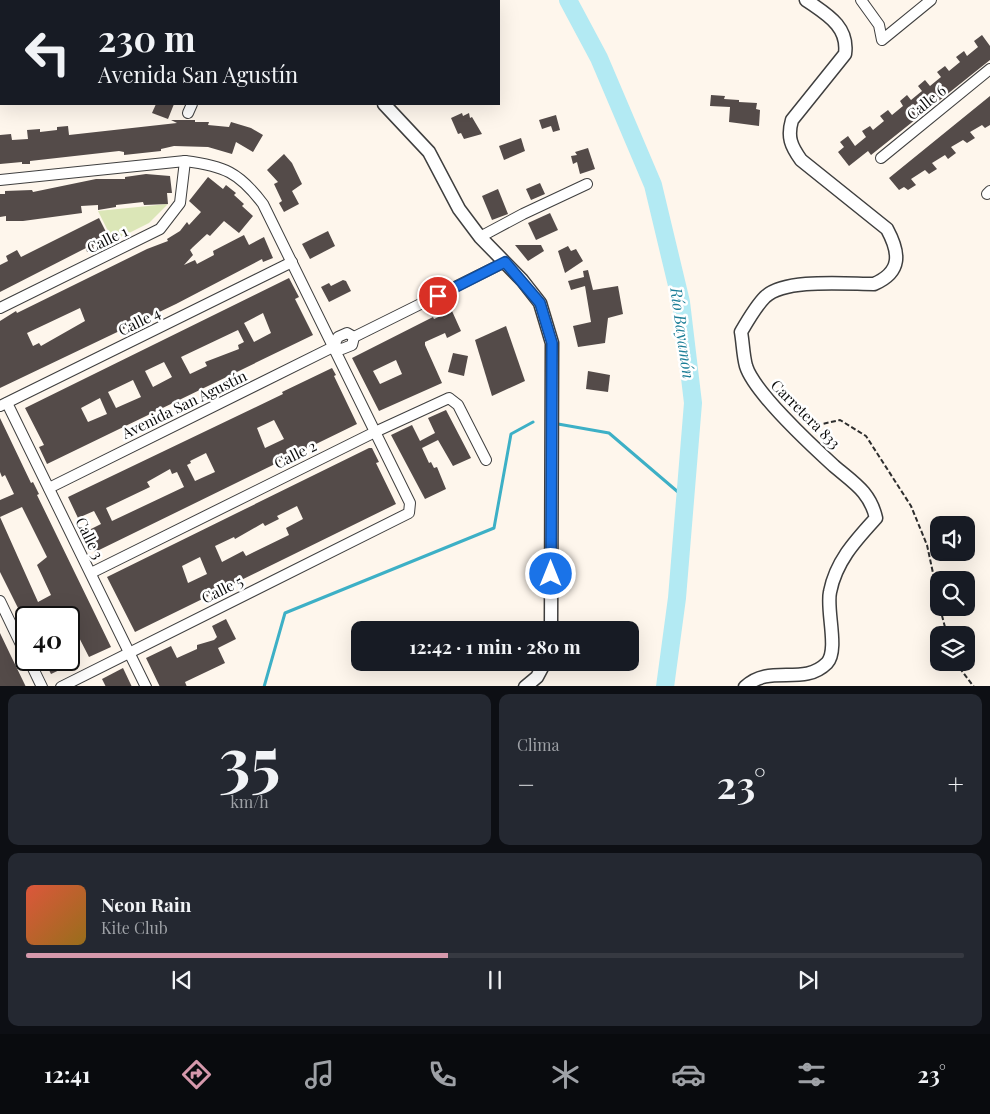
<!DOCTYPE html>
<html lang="es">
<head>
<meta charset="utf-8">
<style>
	:root { --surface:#171b24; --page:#242831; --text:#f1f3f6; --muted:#9ea1a6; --line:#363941; --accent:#d699ac }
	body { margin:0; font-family:"Playfair Display",serif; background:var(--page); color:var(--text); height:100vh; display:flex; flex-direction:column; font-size:19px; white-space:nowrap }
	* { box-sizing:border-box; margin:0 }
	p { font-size:16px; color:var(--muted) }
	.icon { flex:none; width:28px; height:28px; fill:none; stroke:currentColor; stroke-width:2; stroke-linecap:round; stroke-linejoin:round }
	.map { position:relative; height:686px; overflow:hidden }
	.details { display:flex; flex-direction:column; gap:8px; padding:8px; background:#0d0f14; flex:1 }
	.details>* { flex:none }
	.top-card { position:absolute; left:0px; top:0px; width:500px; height:105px; box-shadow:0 5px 20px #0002; background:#171b24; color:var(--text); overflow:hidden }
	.tools { position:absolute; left:930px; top:516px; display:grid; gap:10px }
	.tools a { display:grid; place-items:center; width:45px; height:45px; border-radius:10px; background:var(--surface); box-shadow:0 5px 20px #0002; font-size:25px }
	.speed { position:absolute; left:15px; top:606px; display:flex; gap:10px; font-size:25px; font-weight:700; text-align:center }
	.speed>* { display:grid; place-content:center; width:65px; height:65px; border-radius:50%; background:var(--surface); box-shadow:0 5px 20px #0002; line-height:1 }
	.speed .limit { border:2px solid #111; border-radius:8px; background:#fff; color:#111 }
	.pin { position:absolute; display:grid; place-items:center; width:42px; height:42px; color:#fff; margin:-21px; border:2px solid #fff; border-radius:50%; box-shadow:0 1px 5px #0007 }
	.me { position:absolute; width:55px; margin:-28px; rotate:0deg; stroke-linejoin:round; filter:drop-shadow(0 0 4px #0008) }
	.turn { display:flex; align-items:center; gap:18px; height:105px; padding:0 15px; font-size:22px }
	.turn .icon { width:65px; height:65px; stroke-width:2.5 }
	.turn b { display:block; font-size:35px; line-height:42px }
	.big { font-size:38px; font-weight:700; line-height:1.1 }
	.details .widget { flex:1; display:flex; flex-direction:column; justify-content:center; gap:8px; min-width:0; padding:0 18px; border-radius:10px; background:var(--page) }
	.details .dial { align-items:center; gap:0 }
	.dial b { font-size:65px; line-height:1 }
	.song { display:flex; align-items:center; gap:15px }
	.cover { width:60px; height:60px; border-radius:8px; background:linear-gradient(135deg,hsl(10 70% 55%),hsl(40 70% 35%)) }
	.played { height:5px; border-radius:2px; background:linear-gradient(90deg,var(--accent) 45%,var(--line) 45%) }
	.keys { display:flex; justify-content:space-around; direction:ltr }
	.heat { display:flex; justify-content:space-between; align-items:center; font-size:28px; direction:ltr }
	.details .tiles { flex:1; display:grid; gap:8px; grid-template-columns:1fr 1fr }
	.widget:last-child { grid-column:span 2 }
	.trip { position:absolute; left:351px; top:621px; width:288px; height:50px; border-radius:10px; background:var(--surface); box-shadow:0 5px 20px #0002; font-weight:700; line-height:50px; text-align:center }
	.tab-bar { display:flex; height:80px; justify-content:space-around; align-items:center; background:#090b0e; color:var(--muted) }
	.tab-bar .icon { width:35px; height:35px }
	.tab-bar .selected { color:var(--accent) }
	.tab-bar b { font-size:22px; color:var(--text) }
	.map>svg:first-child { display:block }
	.green { fill:#dbe6b7 }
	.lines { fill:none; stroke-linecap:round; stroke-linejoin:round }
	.stream { stroke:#3db0c6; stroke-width:3 }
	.river { stroke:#b3eaf3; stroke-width:18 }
	.building { fill:#544b49; fill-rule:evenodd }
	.minor-casing { stroke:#3f3f3f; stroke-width:12 }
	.tertiary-casing { stroke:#3f3f3f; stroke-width:15 }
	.path { stroke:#2e2e2e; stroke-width:2; stroke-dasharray:5 2.5; stroke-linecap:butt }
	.minor { stroke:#fff; stroke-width:10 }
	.tertiary { stroke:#fff; stroke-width:12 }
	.route-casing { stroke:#114b97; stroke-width:12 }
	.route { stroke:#1a73e8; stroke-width:9 }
	.labels { text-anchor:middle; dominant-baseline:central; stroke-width:5; stroke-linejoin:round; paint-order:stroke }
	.street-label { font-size:15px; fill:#0c0c0c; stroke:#fff }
	.water-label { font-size:16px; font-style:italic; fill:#1c7e97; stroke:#fff }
</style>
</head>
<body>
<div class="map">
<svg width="990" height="687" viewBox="0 0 990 687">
	<rect width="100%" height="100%" fill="#fef6ec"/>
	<polygon class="green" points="168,204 149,223 113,241 98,211"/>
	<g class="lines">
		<g class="stream">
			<polyline points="558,424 609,433 685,498"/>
			<polyline points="264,687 285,613 494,528 511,434 533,422"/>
		</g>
		<polyline class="river" points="568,0 599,58 653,185 681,302 693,403 677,598 665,687"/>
	</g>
	<g class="building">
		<polygon points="982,35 990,46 990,60 871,155 868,151 849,166 838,152 844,147 840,142 848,136 855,146 866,137 862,131 870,126 873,130 884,121 880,116 888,110 892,115 903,106 900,101 907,95 911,100 922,91 918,86 925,80 930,86 941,77 937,72 945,66 949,71 960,62 956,57 964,51 967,56 978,47 974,41"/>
		<polygon points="711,95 725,96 724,99 739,100 739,102 757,103 756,109 760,110 759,126 729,122 730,107 710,106"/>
		<polygon points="990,96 990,125 985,128 982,125 970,132 975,138 967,143 963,140 951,147 956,153 948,159 945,155 932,163 937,169 929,174 925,170 911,179 916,185 908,190 904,187 899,190 889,178"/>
		<polygon points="156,104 174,104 168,119 152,113"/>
		<polygon points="462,113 463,116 469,113 470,118 472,117 482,134 464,139 461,133 458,134 451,118"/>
		<polygon points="556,115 560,130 553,132 551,126 542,129 539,120"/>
		<polygon points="171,120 195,120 195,122 209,122 208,125 229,127 231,122 251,128 263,135 253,152 236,142 232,154 208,147 174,146 161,149 161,151 124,155 124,152 119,151 30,161 30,164 22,164 22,162 0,164 0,135 11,134 12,140 28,139 27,130 40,129 40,132 57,130 57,127 68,126 69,135 177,123"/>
		<polygon points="521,138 525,151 504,160 499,146"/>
		<polygon points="588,148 595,169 580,174 577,162 573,164 571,156 577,155 575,152"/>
		<polygon points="284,154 292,163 302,184 292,191 299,204 284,212 279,203 282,201 274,184 278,182 267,170"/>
		<polygon points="146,174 170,176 172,193 167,193 168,204 144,205 143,202 116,205 116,207 98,210 98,205 81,206 82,213 23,221 6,221 6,216 0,217 0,194 5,194 5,191 32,190 33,192 96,179 125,179 125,177"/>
		<path d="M208,177L223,189L226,185L236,193L234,195L244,204L242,206L253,216L239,233L224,221L210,236L207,234L193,247L190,250L193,255L184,265L195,260L197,264L214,255L213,251L244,235L249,245L264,237L273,258L263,262L262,259L176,304L0,388V321L16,311L17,313L147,249L168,241L167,239L180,231L187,222L189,225L201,212L189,201ZM80,308L85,321L41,346L39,343L33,346L27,333Z"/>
		<polygon points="540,183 545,194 531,200 526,189"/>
		<polygon points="498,189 508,214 492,220 482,196"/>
		<polygon points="550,213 558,230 536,240 528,223"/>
		<polygon points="99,218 109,238 93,246 94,249 87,252 86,248 0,292 0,265 8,261 6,256 17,250 21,257"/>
		<polygon points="328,231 335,246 310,259 302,244"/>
		<polygon points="515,245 541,245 544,251 528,261"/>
		<polygon points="568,246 571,251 576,249 583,261 565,273 558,251"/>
		<polygon points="588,270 593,290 618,286 623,314 608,318 605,343 578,347 573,326 591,322 585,286 571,290 568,281 584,277 583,271"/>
		<path d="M289,278L299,297L295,299L313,335L47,464L39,447L44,445L25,408ZM263,313L271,333L254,342L244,323ZM238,330L244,342L238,345L239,349L205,362L207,366L190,374L181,357ZM164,362L172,377L153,387L145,371ZM133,380L141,397L116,408L108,392ZM100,398L107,414L88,422L81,408Z"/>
		<polygon points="343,280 346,281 351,291 329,302 321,287 329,283 331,286"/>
		<path d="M452,311L461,331L447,338L445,333L425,342V345L442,383L379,411L352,358L433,317L434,319ZM396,360L402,374L380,384L373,371Z"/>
		<polygon points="506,326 525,381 492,396 475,340"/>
		<polygon points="453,353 468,356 464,376 448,372"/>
		<path d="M332,368L336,375L334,376L357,424L95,552L85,532L101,524L94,511L78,518L68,497L283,394L282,392ZM274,420L284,439L265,448L257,428ZM206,453L215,472L195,481L187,465L191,463L190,461ZM170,469L172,474L177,472L184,487L112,521L106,508L150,487L147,482Z"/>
		<polygon points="588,371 610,375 608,392 586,389"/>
		<polygon points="446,410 471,458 453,466 438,440 422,448 429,463 431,462 434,468 437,467 446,489 425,499 391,435 412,425 420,441 435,433 428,418"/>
		<path d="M0,418L31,483L33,482L39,494L37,495L111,647L89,657L69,618H62L58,609L42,618H23L0,572V500L14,494L5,475L2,477L0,472ZM22,507L47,557L37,565L51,595L38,602L0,517Z"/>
		<path d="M369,448H372L379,462L376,463L396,504L135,632L107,577ZM297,506L303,519L286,528L289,535L246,556L243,551L222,562L215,546L234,537L235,539L263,523L265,526L279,519L277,516ZM200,557L207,574L188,583L182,566Z"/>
		<polygon points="226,619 236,639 218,648 225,663 185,682 187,687 160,687 146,658 171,646 177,658 197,649 197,645 214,640 217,637 212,626"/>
		<polygon points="0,633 10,654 26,687 0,687"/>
		<polygon points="44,660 67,660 70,665 51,674"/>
		<polygon points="123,668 132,687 106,687 102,679"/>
	</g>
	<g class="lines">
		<defs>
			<g id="minor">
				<polyline points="293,0 296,1"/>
				<polyline points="861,0 879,25 882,40 931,0"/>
				<polyline points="25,1 25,0"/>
				<polyline points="235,1 236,0"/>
				<polyline points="0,46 1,44"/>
				<polyline points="188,113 192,104"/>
				<polyline points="881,158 990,69"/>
				<path d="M0,180L185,161C224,166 239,172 263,204L410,503L409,513L61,687"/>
				<polyline points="987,194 990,191"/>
				<polyline points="480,237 523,214 587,184"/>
				<polyline points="0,308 160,229 180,203 185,161"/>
				<polyline points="333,347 342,349 352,345 354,337 505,262"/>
				<polyline points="7,403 146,687"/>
				<polyline points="0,406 292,262"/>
				<polyline points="49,488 333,347 338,337 347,333 354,337"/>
				<polyline points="91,573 375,432 449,398 458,405 486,460"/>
				<polyline points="0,601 26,655"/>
				<polyline points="29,660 42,687"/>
			</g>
			<g id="tertiary">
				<polyline points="341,0 341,1"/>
				<polyline points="384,104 429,152 459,209 480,237 522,280 540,303 552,343 551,630"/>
				<polyline points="525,687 537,677 545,662"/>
				<path d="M745,687C770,663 803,687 827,663C839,650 826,610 830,592C836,561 856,540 876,518C870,492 854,483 834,466C812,446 754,392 746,366C743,355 743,343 741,332C748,320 756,306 765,297C785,278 847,284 874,284C902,272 900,253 887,229L801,160C791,146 787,137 792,120L845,54C849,26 826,14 806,0"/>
			</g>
		</defs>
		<use href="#minor" class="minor-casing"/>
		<use href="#tertiary" class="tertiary-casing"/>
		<g class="path">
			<polyline points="809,427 840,420 866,436 911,506 927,545 939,601"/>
			<polyline points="940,608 947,635"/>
			<polyline points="955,662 974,687"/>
		</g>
		<use href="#minor" class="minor"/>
		<use href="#tertiary" class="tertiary"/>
	</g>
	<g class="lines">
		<defs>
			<polyline id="route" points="438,296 505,262 540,303 552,343 551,574"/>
		</defs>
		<use href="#route" class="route-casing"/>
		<use href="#route" class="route"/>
	</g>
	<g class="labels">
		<g class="street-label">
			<text transform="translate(926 102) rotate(-39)">Calle 6</text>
			<text transform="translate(107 239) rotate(-26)">Calle 1</text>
			<text transform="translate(139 321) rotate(-26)">Calle 4</text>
			<text transform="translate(184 404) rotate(-26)">Avenida San Agustín</text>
			<text transform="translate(806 414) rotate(45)">Carretera 833</text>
			<text transform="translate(295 454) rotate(-26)">Calle 2</text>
			<text transform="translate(90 538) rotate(64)">Calle 3</text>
			<text transform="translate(222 589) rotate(-26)">Calle 5</text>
		</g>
		<g class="water-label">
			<text transform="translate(683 333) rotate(82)">Río Bayamón</text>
		</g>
	</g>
</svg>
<div class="tools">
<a><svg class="icon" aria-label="sound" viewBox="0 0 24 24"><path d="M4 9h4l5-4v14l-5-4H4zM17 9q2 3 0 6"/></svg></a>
<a><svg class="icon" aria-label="search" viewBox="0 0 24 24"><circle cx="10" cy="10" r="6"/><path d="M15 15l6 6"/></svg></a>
<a><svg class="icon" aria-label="layers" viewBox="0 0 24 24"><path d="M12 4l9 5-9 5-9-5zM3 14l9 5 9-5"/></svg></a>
</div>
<div class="speed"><div class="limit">40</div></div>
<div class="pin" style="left:438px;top:296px;background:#d93025"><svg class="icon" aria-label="arrive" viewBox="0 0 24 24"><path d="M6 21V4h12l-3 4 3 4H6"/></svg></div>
<svg class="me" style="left:551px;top:574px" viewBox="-20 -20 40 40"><circle r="17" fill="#1a73e8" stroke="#fff" stroke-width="3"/><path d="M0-11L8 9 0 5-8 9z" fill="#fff"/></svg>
<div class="trip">12:42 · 1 min · 280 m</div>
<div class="top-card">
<div class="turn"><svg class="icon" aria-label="left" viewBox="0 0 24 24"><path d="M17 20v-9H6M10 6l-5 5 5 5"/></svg><div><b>230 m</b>Avenida San Agustín</div></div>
</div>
</div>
<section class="details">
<div class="tiles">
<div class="widget dial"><b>35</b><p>km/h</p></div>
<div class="widget"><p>Clima</p>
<div class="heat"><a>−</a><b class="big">23°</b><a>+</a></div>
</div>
<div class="widget">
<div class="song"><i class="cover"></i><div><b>Neon Rain</b><p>Kite Club</p></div></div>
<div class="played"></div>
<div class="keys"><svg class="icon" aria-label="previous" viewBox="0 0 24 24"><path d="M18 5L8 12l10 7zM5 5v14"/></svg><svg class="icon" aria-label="pause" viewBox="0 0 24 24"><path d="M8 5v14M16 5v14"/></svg><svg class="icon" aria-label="next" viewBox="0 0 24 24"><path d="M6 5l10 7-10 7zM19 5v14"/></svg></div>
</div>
</div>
</section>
<nav class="tab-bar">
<b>12:41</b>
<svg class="icon selected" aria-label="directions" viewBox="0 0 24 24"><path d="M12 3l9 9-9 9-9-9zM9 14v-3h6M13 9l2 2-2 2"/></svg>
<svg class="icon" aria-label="music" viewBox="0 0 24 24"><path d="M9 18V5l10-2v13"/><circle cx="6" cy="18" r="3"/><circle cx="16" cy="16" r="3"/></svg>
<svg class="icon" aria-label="phone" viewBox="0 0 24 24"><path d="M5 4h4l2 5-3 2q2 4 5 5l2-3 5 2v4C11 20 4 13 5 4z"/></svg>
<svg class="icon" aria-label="climate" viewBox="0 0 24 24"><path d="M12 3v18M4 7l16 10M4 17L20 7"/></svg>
<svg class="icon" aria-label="car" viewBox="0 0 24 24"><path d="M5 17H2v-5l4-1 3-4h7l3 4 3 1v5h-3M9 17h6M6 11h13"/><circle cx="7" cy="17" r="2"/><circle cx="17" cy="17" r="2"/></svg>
<svg class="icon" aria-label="filters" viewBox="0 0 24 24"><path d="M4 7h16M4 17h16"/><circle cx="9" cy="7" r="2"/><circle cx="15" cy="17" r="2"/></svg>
<b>23°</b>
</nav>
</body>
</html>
